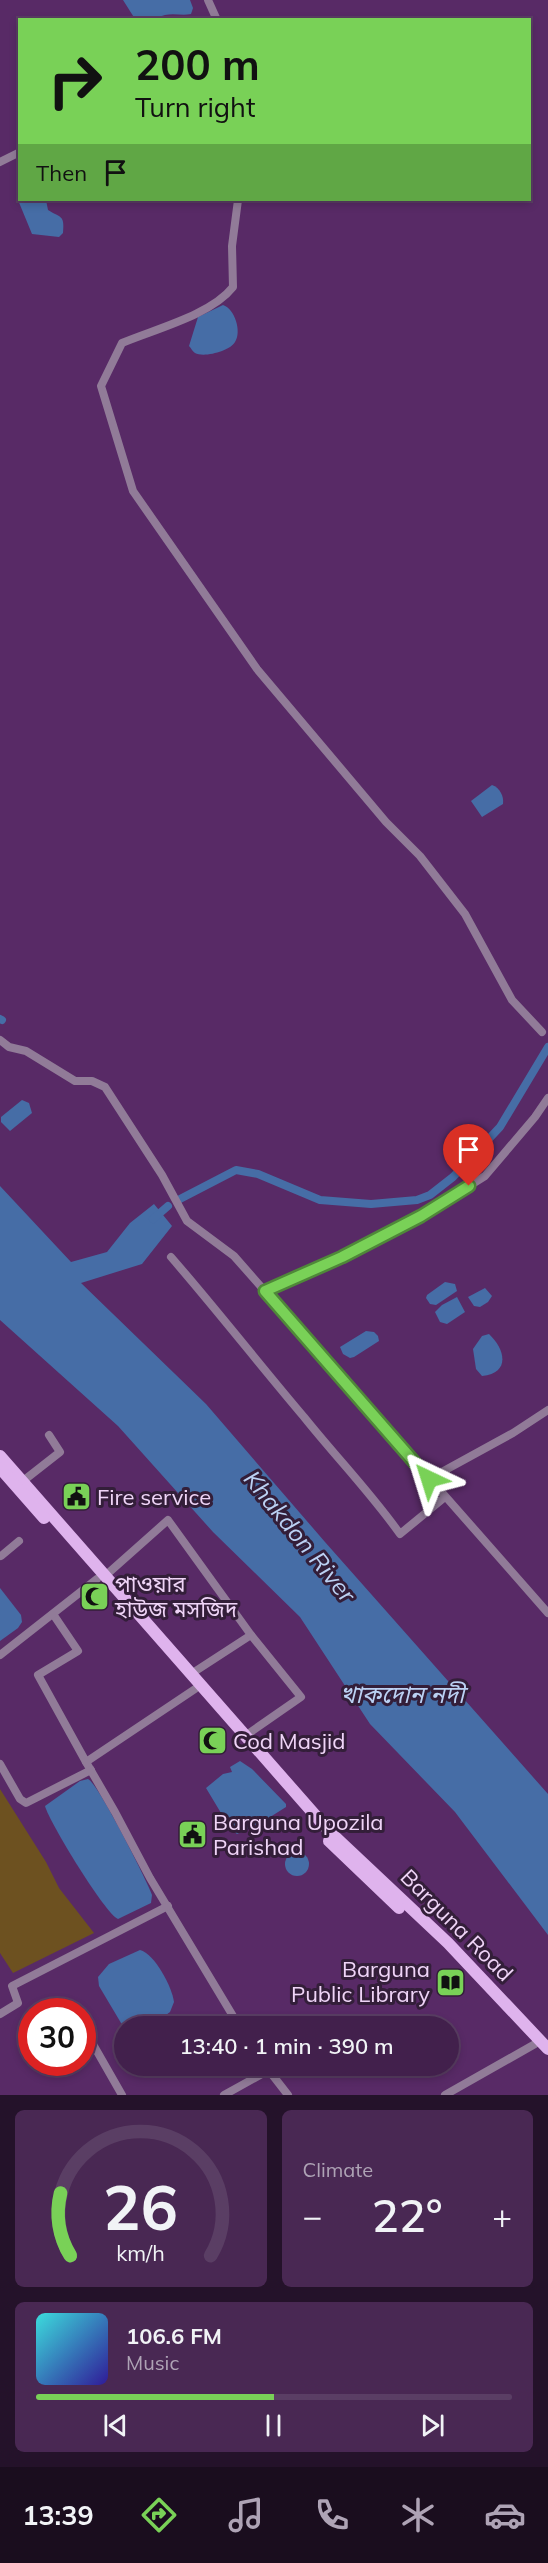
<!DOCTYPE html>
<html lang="en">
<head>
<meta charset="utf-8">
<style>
	:root { --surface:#42204c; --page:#492853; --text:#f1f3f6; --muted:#aea3b5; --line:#5a3e64; --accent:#79d157 }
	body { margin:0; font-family:Mulish,"Noto Sans Bengali",sans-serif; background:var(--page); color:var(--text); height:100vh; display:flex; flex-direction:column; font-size:22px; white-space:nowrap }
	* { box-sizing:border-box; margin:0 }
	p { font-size:20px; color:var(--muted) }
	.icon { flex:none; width:33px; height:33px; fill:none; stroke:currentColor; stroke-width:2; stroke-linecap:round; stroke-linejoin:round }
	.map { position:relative; height:2095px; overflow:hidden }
	.sheet { display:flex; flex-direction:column; gap:15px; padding:15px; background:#24122a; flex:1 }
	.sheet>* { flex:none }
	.banner { position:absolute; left:18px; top:18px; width:513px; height:183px; border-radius:0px; box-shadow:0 3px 9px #0003,0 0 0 2px var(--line); background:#79d157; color:#111; overflow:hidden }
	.speed { position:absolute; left:18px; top:1998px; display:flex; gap:12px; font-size:30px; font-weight:700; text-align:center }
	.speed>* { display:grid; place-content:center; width:78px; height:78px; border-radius:50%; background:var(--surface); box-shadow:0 3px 9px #0003,0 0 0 2px var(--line); line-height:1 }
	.speed .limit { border:9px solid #d22; background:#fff; color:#111 }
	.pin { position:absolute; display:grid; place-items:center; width:51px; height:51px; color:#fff; margin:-62px -26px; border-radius:50% 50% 50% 0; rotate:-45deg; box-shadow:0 0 6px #0007 }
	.pin .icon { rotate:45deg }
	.me { position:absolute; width:66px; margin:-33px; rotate:319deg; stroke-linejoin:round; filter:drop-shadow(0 0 4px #0008) }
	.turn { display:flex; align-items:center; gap:21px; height:126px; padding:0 18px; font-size:27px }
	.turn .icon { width:78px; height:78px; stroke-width:2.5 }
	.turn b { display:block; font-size:42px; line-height:51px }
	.then { display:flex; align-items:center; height:57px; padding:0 18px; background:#0003; gap:12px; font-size:22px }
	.big { font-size:45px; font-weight:600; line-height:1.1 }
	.sheet .tile { flex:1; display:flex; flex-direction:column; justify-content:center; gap:9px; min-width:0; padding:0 21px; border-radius:9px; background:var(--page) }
	.sheet .dial { align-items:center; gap:0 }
	.dial svg { height:156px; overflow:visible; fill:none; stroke:var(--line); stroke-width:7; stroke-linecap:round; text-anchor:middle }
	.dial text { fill:var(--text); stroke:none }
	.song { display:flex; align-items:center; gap:18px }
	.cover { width:72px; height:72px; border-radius:9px; background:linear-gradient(135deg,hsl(180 70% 55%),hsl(250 70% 35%)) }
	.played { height:6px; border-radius:3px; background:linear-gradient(90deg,var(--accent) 50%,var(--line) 50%) }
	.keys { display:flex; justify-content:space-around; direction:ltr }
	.heat { display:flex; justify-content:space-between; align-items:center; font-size:33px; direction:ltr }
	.sheet .tiles { flex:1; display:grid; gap:15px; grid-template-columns:1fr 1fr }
	.tile:last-child { grid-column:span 2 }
	.trip { position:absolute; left:114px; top:2016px; width:345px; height:60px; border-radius:30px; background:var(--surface); box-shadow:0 3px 9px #0003,0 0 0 2px var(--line); font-weight:600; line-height:60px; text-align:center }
	.dock { display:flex; height:96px; justify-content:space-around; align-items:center; background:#1a0d1e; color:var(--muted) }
	.dock .icon { width:42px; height:42px }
	.dock .on { color:var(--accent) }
	.dock b { font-size:27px; color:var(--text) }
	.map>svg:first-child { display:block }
	.green { fill:#6d5120 }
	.water { fill:#466da6 }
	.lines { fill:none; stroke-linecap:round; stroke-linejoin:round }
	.canal { stroke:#466da6; stroke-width:8 }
	.minor { stroke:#917b98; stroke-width:8 }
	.primary { stroke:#dfb3ed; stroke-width:12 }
	.route-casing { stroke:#4f8839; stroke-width:15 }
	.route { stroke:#79d157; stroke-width:10 }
	.labels { text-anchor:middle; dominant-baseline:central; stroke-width:6; stroke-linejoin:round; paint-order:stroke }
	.poi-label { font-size:22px; fill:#efd4f7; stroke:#331e39; text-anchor:start }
	.street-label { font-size:22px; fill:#efd4f7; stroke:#331e39 }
	.water-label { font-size:24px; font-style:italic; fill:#bbd1f3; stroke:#331e39 }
</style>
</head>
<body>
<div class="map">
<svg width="548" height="2095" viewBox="0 0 548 2095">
	<rect width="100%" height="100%" fill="#582a66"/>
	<polygon class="green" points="0,1789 46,1862 59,1888 94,1933 13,1973 0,1953"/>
	<g class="water">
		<path d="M123,0H190L193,8L191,14C182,16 175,13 165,15C154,18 147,20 135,19Z"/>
		<path d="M19,198L20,200H46L48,210C60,218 65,214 63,233L59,237L32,234L18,200Z"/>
		<path d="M223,305C235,309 242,332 235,342C230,351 204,358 195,353C193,352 191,348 189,346L198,317Z"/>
		<path d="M492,785C500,788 504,796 503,804L482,817L471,801Z"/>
		<polygon points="22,1100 29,1103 32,1113 10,1131 1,1122 1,1117"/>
		<polygon points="0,1186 71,1262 107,1252 130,1223 154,1204 172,1226 142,1264 81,1283 206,1404 325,1542 548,1794 548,1935 455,1812 370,1724 300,1617 213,1532 118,1426 0,1320"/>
		<polygon points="445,1282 455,1284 457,1291 436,1305 430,1304 426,1298 427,1295"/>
		<polygon points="485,1288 492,1296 488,1302 480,1307 474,1306 468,1297"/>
		<polygon points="457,1297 465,1312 447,1324 440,1322 435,1312 442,1305"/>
		<polygon points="366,1331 374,1332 378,1336 379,1341 354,1357 350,1358 343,1354 340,1347"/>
		<path d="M489,1334C505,1349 511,1373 482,1376L476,1369L473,1349L482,1336Z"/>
		<polygon points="0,1588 21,1615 22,1622 18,1628 0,1641"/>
		<polygon points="240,1761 252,1769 286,1804 286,1807 267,1819 261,1816 259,1823 237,1834 230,1828 206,1788 223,1774 232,1772 230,1767"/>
		<path d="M88,1779C98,1783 146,1879 152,1895L151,1903L118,1919C106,1915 49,1822 45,1806L80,1781Z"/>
		<circle cx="297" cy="1864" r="12"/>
		<path d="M140,1950C155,1954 172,1987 174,2002L170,2012L151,2026L124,2028L99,1986L98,1977L109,1964Z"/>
	</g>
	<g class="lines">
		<g class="canal">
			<polyline points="0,1019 2,1020"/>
			<polyline points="180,1199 236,1170 258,1174 320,1200 371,1204 417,1200 430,1195 453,1177 500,1127 548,1047"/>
			<polyline points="153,1219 168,1206"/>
		</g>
		<g class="minor">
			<polyline points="208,0 217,20"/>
			<polyline points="0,162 20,152"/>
			<path d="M238,200L232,246L233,287C211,315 155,329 122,343L101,386L133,491L257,669L386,822L420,856L465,914L512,1000L542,1032"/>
			<polyline points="0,1040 9,1047 26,1051 75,1081 92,1081 105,1087 162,1175 187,1221 234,1256 548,1613"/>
			<path d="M171,1257C217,1310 259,1364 304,1417C336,1457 371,1493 400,1534L445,1497"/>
			<polyline points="265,1291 342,1257 421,1216 485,1176 535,1117 548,1098"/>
			<polyline points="429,1479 513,1433 548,1410"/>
			<polyline points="23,1481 60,1452 49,1435"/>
			<polyline points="1,1556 19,1541"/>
			<polyline points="105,1576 168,1520 251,1635 191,1674"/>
			<polyline points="53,1614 78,1651 38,1675 86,1762"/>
			<polyline points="0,1655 97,1579"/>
			<polyline points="195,1689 86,1762 115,1812 150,1878 239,2026"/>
			<polyline points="245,1736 301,1697 251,1635"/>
			<polyline points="0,1764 20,1799 26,1803 91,1770"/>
			<polyline points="0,2014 18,2003 12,1986 168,1906"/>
			<polyline points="82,2025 122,2095"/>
			<polyline points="267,2068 288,2095"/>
			<polyline points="224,2095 269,2070"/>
			<polyline points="445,2095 535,2044"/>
		</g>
		<g class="primary">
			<polyline points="0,1456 329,1831 448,1943 548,2049"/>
			<polyline points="0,1468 44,1518"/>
			<polyline points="329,1841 399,1908"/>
		</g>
	</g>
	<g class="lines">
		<defs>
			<polyline id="route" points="429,1479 265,1291 342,1257 421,1216 469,1186"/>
		</defs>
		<use href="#route" class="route-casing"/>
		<use href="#route" class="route"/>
	</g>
	<defs>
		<symbol id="civic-square" viewBox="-11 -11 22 22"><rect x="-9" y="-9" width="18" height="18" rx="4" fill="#79d157" stroke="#331e39"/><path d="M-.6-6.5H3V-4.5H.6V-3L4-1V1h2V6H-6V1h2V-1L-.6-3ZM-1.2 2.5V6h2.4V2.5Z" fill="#111"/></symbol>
		<symbol id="mosque-square" viewBox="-11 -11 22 22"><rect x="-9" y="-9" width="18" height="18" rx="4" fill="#79d157" stroke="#331e39"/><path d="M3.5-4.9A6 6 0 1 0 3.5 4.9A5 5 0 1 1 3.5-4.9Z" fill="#111"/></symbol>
		<symbol id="library-square" viewBox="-11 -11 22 22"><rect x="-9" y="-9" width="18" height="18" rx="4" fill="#79d157" stroke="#331e39"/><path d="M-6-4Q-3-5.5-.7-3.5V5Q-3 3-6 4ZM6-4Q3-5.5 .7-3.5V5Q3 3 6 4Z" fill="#111"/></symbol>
	</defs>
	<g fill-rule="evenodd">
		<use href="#civic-square" x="60" y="1480" width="33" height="33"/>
		<use href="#mosque-square" x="78" y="1580" width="33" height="33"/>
		<use href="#mosque-square" x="196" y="1724" width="33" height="33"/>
		<use href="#civic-square" x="176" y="1818" width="33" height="33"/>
		<use href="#library-square" x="434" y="1966" width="33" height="33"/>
	</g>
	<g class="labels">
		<g class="poi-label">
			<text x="97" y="1497">Fire service</text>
			<text x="115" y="1584">পাওয়ার<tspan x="115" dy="25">হাউজ মসজিদ</tspan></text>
			<text x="233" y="1741">Cod Masjid</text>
			<text x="213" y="1822">Barguna Upozila<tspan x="213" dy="25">Parishad</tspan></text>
			<text x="430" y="1969" text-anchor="end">Barguna<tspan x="430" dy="25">Public Library</tspan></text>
		</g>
		<g class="street-label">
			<text transform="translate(457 1925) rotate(45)">Barguna Road</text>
		</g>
		<g class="water-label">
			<text transform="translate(300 1536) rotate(51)">Khakdon River</text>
			<text x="402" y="1694">খাকদোন নদী</text>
		</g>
	</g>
</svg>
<div class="speed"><div class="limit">30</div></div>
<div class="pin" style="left:469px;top:1186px;background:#d93025"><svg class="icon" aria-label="arrive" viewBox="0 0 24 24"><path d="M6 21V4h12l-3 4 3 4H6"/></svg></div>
<svg class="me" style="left:429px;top:1479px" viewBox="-20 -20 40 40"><path d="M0-17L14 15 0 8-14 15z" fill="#79d157" stroke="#fff" stroke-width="4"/></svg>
<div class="trip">13:40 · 1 min · 390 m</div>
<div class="banner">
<div class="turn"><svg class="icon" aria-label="right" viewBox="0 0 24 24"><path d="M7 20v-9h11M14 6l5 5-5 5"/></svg><div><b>200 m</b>Turn right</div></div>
<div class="then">Then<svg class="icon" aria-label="arrive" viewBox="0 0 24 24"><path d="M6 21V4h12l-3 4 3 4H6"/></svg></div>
</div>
</div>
<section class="sheet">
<div class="tiles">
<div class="tile dial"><svg viewBox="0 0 100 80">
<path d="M14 69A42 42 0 1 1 86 69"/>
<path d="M14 69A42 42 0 0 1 9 37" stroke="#79d157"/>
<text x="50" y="56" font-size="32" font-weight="700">26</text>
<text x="50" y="72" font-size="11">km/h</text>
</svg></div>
<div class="tile"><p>Climate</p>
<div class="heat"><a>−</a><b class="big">22°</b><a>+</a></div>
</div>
<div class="tile">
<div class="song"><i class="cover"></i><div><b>106.6 FM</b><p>Music</p></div></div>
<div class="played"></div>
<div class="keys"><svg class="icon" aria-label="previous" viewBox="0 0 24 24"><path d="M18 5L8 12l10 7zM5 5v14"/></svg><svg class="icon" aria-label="pause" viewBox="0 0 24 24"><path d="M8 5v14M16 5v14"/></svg><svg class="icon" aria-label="next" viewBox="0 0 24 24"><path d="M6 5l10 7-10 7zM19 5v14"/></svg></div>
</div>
</div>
</section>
<nav class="dock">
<b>13:39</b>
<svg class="icon on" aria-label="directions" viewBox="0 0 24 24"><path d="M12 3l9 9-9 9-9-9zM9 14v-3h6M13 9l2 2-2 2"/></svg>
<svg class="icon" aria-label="music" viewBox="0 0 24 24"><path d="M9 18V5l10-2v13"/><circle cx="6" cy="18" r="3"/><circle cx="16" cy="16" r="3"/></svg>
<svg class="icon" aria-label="phone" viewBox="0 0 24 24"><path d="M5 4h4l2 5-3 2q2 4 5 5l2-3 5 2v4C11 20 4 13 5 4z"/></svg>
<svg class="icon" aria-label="climate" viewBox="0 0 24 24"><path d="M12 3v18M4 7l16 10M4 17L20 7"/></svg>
<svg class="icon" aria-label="car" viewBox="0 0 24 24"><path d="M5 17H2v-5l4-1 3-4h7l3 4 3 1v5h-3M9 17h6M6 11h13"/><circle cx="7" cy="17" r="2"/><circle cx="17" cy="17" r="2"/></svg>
</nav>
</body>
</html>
